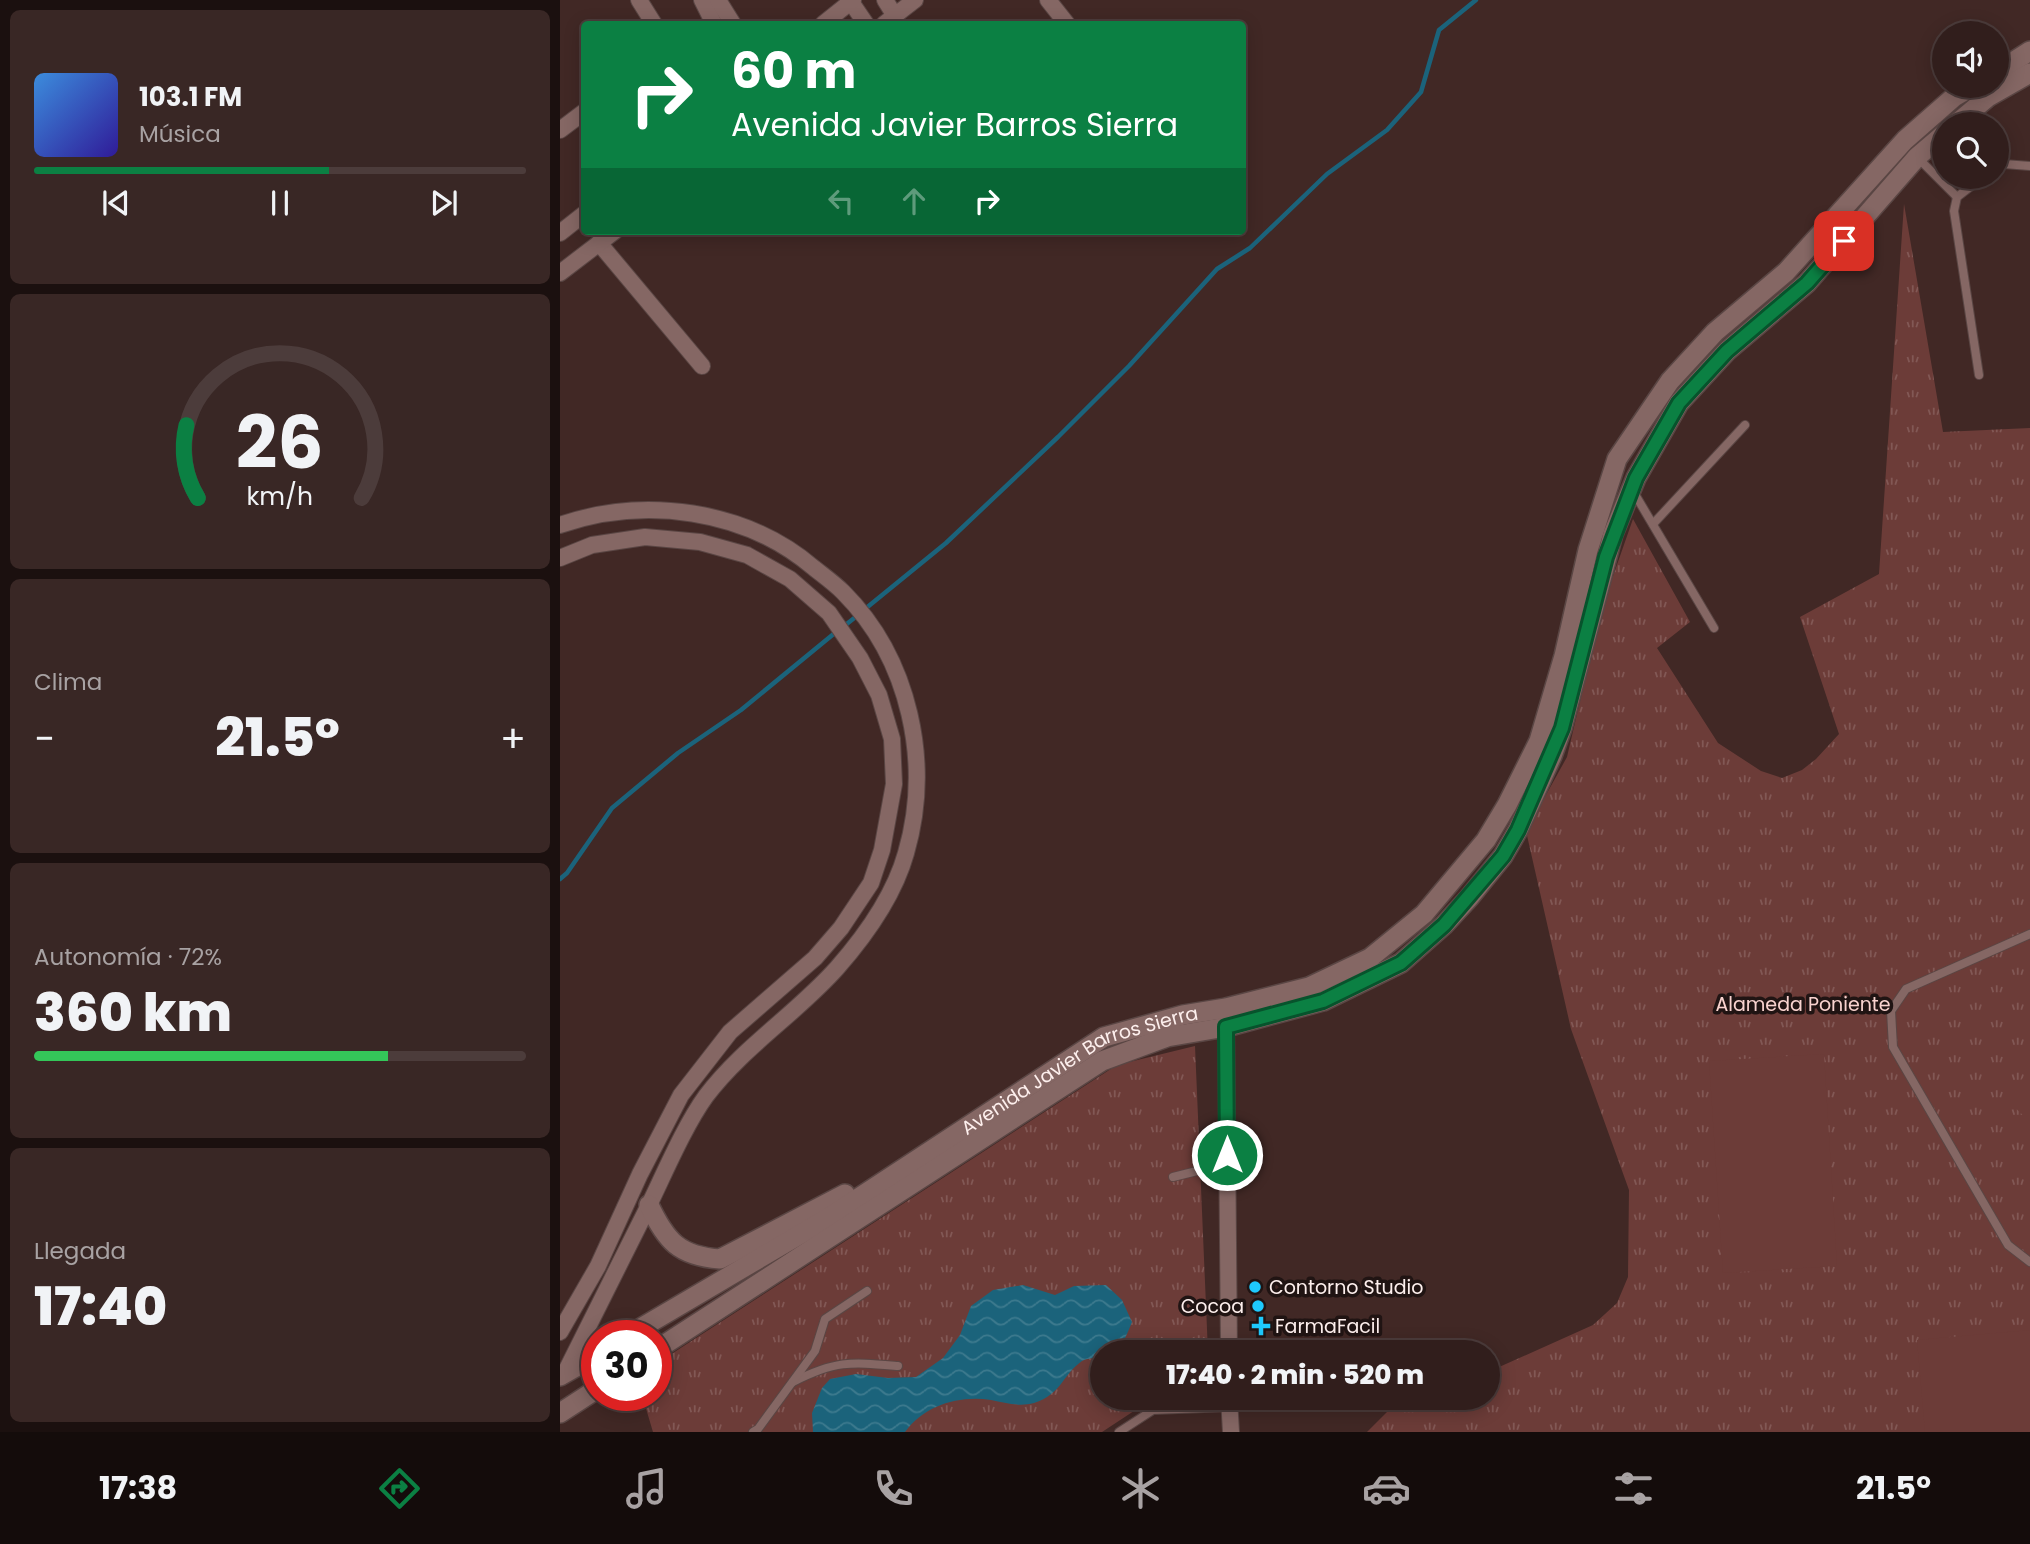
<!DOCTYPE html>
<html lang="es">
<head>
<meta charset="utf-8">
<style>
	:root { --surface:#311e1c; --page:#392725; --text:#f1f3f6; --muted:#a8a2a3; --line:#4c3c3b; --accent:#0b8043 }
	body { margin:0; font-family:Poppins,sans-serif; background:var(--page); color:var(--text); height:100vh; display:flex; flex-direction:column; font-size:26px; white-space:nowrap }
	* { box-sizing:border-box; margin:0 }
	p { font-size:23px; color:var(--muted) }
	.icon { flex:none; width:38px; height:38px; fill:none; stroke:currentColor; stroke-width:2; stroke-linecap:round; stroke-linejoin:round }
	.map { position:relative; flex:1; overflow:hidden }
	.sheet { display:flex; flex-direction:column; gap:10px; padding:10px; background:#1b100f; width:560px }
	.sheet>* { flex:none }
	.guide { position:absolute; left:21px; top:21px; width:665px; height:214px; border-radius:7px; box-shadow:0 4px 18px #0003,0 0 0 2px var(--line); background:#0b8043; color:#fff; overflow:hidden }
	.fabs { position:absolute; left:1372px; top:21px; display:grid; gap:14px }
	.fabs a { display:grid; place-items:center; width:77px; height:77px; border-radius:50%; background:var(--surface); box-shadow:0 4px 18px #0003,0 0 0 2px var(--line); font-size:35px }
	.speed { position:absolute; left:21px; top:1320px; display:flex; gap:14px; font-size:35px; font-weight:700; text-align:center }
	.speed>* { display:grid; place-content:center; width:91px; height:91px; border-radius:50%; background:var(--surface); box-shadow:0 4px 18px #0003,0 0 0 2px var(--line); line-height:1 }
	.speed .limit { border:10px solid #d22; background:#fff; color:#111 }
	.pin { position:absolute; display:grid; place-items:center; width:60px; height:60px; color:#fff; margin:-30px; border-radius:14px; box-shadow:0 4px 10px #0006 }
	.me { position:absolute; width:77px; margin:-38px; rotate:0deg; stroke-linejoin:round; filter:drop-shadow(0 0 5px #0008) }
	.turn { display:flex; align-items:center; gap:24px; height:147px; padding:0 35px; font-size:32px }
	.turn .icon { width:91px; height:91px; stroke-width:2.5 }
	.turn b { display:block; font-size:49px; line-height:60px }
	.lanes { display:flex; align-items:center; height:66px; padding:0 35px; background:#0003; justify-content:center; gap:35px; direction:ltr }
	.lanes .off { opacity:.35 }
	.big { font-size:52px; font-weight:800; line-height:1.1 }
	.sheet .card { flex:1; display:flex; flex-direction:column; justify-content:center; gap:10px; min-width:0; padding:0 24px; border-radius:10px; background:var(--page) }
	.sheet .dial { align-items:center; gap:0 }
	.dial svg { height:182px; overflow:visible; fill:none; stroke:var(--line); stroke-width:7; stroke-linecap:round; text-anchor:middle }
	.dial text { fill:var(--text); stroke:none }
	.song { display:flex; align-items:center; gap:21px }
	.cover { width:84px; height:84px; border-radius:10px; background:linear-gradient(135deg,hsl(210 70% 55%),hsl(250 70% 35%)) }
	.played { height:7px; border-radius:4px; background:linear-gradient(90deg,var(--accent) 60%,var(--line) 60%) }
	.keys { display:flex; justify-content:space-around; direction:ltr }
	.heat { display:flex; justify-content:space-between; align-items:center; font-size:38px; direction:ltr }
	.charge { height:10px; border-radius:5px; background:linear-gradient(90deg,#34c759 72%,var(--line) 0) }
	.trip { position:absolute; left:530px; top:1340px; width:410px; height:70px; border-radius:35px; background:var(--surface); box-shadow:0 4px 18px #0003,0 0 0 2px var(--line); font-weight:800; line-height:70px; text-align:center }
	.tabs { display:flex; height:112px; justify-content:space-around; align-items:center; background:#140c0b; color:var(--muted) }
	.tabs .icon { width:49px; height:49px }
	.tabs .current { color:var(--accent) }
	.tabs b { font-size:32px; color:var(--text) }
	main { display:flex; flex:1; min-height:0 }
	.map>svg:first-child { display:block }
	.grass { fill:url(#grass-tufts) }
	.pitch { fill:#6c3c38 }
	.water { fill:url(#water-waves) }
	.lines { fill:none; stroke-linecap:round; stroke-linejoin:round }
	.stream { stroke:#1b637b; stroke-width:4.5 }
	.service-casing { stroke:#5a4644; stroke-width:10 }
	.minor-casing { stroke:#5a4644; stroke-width:18 }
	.tertiary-casing { stroke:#5a4644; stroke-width:22 }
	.service { stroke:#856764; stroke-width:8 }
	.minor { stroke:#856764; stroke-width:16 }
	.tertiary { stroke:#856764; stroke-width:19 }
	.route-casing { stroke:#07532c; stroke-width:18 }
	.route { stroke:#0b8043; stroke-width:12 }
	.poi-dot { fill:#1ec9fd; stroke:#201413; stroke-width:2.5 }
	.labels { text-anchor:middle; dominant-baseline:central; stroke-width:7; stroke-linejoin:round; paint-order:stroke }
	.park-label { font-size:19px; fill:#f9d3cf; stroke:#201413 }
	.street-label { font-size:19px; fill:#fdefed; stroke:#201413 }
	.poi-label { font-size:19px; fill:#fdefed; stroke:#201413; text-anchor:start }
</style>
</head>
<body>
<main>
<section class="sheet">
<div class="card">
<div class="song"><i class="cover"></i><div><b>103.1 FM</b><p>Música</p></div></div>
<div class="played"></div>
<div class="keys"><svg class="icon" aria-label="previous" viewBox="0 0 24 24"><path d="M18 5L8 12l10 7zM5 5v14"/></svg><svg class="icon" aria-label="pause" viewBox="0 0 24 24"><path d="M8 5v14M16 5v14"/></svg><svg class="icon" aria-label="next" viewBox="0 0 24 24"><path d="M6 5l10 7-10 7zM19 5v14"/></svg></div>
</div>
<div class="card dial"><svg viewBox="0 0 100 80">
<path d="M14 69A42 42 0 1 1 86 69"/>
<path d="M14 69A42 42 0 0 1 9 37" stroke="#0b8043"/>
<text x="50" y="56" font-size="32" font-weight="700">26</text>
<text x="50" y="72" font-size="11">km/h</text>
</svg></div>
<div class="card"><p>Clima</p>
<div class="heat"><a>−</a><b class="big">21.5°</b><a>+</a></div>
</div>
<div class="card"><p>Autonomía · 72%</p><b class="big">360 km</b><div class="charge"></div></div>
<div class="card"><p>Llegada</p><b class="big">17:40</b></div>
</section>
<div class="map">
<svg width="1470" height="1432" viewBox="0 0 1470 1432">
	<defs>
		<pattern id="grass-tufts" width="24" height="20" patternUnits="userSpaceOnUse" patternTransform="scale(1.75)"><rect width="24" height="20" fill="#6c3c38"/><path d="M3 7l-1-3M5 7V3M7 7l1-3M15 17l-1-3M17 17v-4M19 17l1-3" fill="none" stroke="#825855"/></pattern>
		<pattern id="water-waves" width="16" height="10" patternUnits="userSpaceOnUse" patternTransform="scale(1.75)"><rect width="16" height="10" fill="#1b637b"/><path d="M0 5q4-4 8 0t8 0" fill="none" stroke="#3d7a8e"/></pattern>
	</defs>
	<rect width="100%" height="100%" fill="#412825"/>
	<g class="grass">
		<polygon points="1344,204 1383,432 1470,428 1470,1432 807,1432 841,1398 928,1398 928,1372 1033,1325 1057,1303 1068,1277 1069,1190 1011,1029 966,831 1007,757 1035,637 1052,579 1073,519 1130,622 1097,648 1158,743 1201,771 1222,778 1242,770 1256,759 1279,734 1240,617 1319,574"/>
		<polygon points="635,1046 648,1353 542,1353 542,1398 646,1398 583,1405 542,1432 93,1432 82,1395 96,1395 96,1364 557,1065"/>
	</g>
	<g class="pitch">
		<polygon points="1264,1054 1277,1266 1163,1273 1149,1061"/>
		<polygon points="1470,1071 1470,1122 1444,1097"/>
		<polygon points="1470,1330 1470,1432 1365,1432 1357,1340"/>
	</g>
	<path class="water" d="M463,1285L495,1295L514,1286L546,1285L562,1300L572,1322C566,1337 561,1352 542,1353V1356C536,1358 527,1358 522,1361C502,1375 502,1394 474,1403C459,1407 446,1403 431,1400C399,1395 365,1405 345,1432H253L252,1413L262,1388L270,1379L296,1374L328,1378L356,1377L383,1358L400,1335L411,1306L433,1290Z"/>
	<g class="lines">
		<g class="stream">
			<polyline points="305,609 386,543 498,437 569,366 657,269 690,248 767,174 827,130 861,92 879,30 916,0"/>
			<polyline points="283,627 298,615"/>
			<polyline points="0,879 7,873 52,808 118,753 181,710 276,632"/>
		</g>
		<defs>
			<g id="service">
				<polyline points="1357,157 1397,197"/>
				<polyline points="1437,167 1444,164 1470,166"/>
				<polyline points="1419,375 1394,211 1397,197 1423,177"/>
				<polyline points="1073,491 1154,628"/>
				<polyline points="1093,524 1185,425"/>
				<polyline points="1470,934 1346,989 1331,1011 1333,1047 1448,1245 1470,1262"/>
				<polyline points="613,1177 641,1170 667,1155"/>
				<path d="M233,1382C276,1360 291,1362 338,1366"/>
				<polyline points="193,1432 198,1429 255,1351 265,1319 307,1291"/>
				<polyline points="559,1432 593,1410 670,1407"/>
			</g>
			<g id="minor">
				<polyline points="79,0 94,24"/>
				<polyline points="142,0 154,24"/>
				<polyline points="158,0 173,24"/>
				<polyline points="325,0 335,16"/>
				<polyline points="488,0 507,24"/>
				<polyline points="291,2 306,24"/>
				<polyline points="263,24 293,0"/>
				<polyline points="324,24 355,0"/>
				<polyline points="0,130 24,112"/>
				<polyline points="0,233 24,214"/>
				<polyline points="39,243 142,366"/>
				<polyline points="0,273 55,231"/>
				<path d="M0,525C84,496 185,509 254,568C264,576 274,583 283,592C350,659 372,763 346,853C334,896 306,935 277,968C236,1014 183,1047 146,1096C125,1125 105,1172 89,1205C61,1262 32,1318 4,1375"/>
				<polyline points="0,558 32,545 85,537 140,542 187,555 230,579 269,613 300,658 319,695 332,739 334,784 322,850 311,883 281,928 255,958 170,1032 121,1095 80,1174 38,1266 0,1332"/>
				<polyline points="666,1018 669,1353"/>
				<polyline points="669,1398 671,1432"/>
			</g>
			<g id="tertiary">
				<polyline points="1437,72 1470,51"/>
				<polyline points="1396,124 1428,97 1470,73"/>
				<path d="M89,1205C106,1241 119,1256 160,1259L285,1194"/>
				<path id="s1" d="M69,1335L268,1218L544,1037L623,1015L666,1008L749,987L810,958L864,914L926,840L947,805L979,741L1004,656L1028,550L1057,459L1110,381L1155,332L1226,272L1345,140L1394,97L1413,86"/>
				<polyline points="96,1350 542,1061 607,1037 666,1027 763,1001 841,963 884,925 909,898 943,856 958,830 992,756 1002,728 1053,534 1076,478 1119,403 1167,351 1247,283 1357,157 1384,134"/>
				<polyline points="0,1376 37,1355"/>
				<polyline points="0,1413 37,1389"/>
			</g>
		</defs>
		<use href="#service" class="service-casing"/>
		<use href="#minor" class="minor-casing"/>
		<use href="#tertiary" class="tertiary-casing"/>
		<use href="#service" class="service"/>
		<use href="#minor" class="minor"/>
		<use href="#tertiary" class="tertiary"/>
	</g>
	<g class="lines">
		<defs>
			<polyline id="route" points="667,1155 666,1027 763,1001 841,963 884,925 943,856 958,830 1002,728 1046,557 1076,478 1119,403 1167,351 1247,283 1284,241"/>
		</defs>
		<use href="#route" class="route-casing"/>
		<use href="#route" class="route"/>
	</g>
	<g class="poi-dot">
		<circle cx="695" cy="1287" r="7"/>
		<circle cx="698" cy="1306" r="7"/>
		<path d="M697.5 1315.5h7v7h7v7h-7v7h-7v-7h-7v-7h7z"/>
	</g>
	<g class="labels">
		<g class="park-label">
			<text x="1243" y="1004">Alameda Poniente</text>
		</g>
		<g class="street-label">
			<text stroke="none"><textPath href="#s1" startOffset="525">Avenida Javier Barros Sierra</textPath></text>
		</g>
		<g class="poi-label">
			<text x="709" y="1287">Contorno Studio</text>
			<text x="684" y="1306" text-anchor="end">Cocoa</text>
			<text x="715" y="1326">FarmaFacil</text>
		</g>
	</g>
</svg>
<div class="fabs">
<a><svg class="icon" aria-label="sound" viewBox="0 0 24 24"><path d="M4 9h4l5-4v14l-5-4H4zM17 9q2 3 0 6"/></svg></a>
<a><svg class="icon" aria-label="search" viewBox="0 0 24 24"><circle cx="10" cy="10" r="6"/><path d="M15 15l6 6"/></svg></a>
</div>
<div class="speed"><div class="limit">30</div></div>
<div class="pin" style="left:1284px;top:241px;background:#d93025"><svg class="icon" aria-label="arrive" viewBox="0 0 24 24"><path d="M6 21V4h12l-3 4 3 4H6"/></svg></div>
<svg class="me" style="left:667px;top:1155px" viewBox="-20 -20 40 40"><circle r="17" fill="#0b8043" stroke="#fff" stroke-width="3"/><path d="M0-11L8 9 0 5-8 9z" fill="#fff"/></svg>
<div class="trip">17:40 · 2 min · 520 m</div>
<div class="guide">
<div class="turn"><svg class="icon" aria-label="right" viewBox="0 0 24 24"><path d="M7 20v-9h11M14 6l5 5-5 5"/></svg><div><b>60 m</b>Avenida Javier Barros Sierra</div></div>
<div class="lanes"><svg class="icon off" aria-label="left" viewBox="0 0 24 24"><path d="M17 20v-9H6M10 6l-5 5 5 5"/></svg><svg class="icon off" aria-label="ahead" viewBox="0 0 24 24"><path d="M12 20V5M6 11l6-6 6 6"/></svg><svg class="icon" aria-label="right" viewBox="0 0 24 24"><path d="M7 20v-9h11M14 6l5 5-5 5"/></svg></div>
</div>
</div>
</main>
<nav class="tabs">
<b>17:38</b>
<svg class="icon current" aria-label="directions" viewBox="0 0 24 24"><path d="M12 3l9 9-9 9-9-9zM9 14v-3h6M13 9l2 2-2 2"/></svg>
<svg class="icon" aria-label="music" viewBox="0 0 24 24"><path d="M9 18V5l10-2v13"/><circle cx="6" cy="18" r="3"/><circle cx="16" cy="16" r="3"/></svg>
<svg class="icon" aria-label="phone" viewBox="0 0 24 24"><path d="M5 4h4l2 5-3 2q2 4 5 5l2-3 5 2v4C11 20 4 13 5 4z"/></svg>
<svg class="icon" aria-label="climate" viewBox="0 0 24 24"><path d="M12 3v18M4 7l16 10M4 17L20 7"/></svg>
<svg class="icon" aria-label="car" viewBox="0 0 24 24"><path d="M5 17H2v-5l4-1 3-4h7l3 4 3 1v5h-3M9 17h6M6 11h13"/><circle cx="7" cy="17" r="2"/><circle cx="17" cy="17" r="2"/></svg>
<svg class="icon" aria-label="filters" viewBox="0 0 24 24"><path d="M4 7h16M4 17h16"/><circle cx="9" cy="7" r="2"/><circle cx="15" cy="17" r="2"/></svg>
<b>21.5°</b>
</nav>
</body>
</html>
